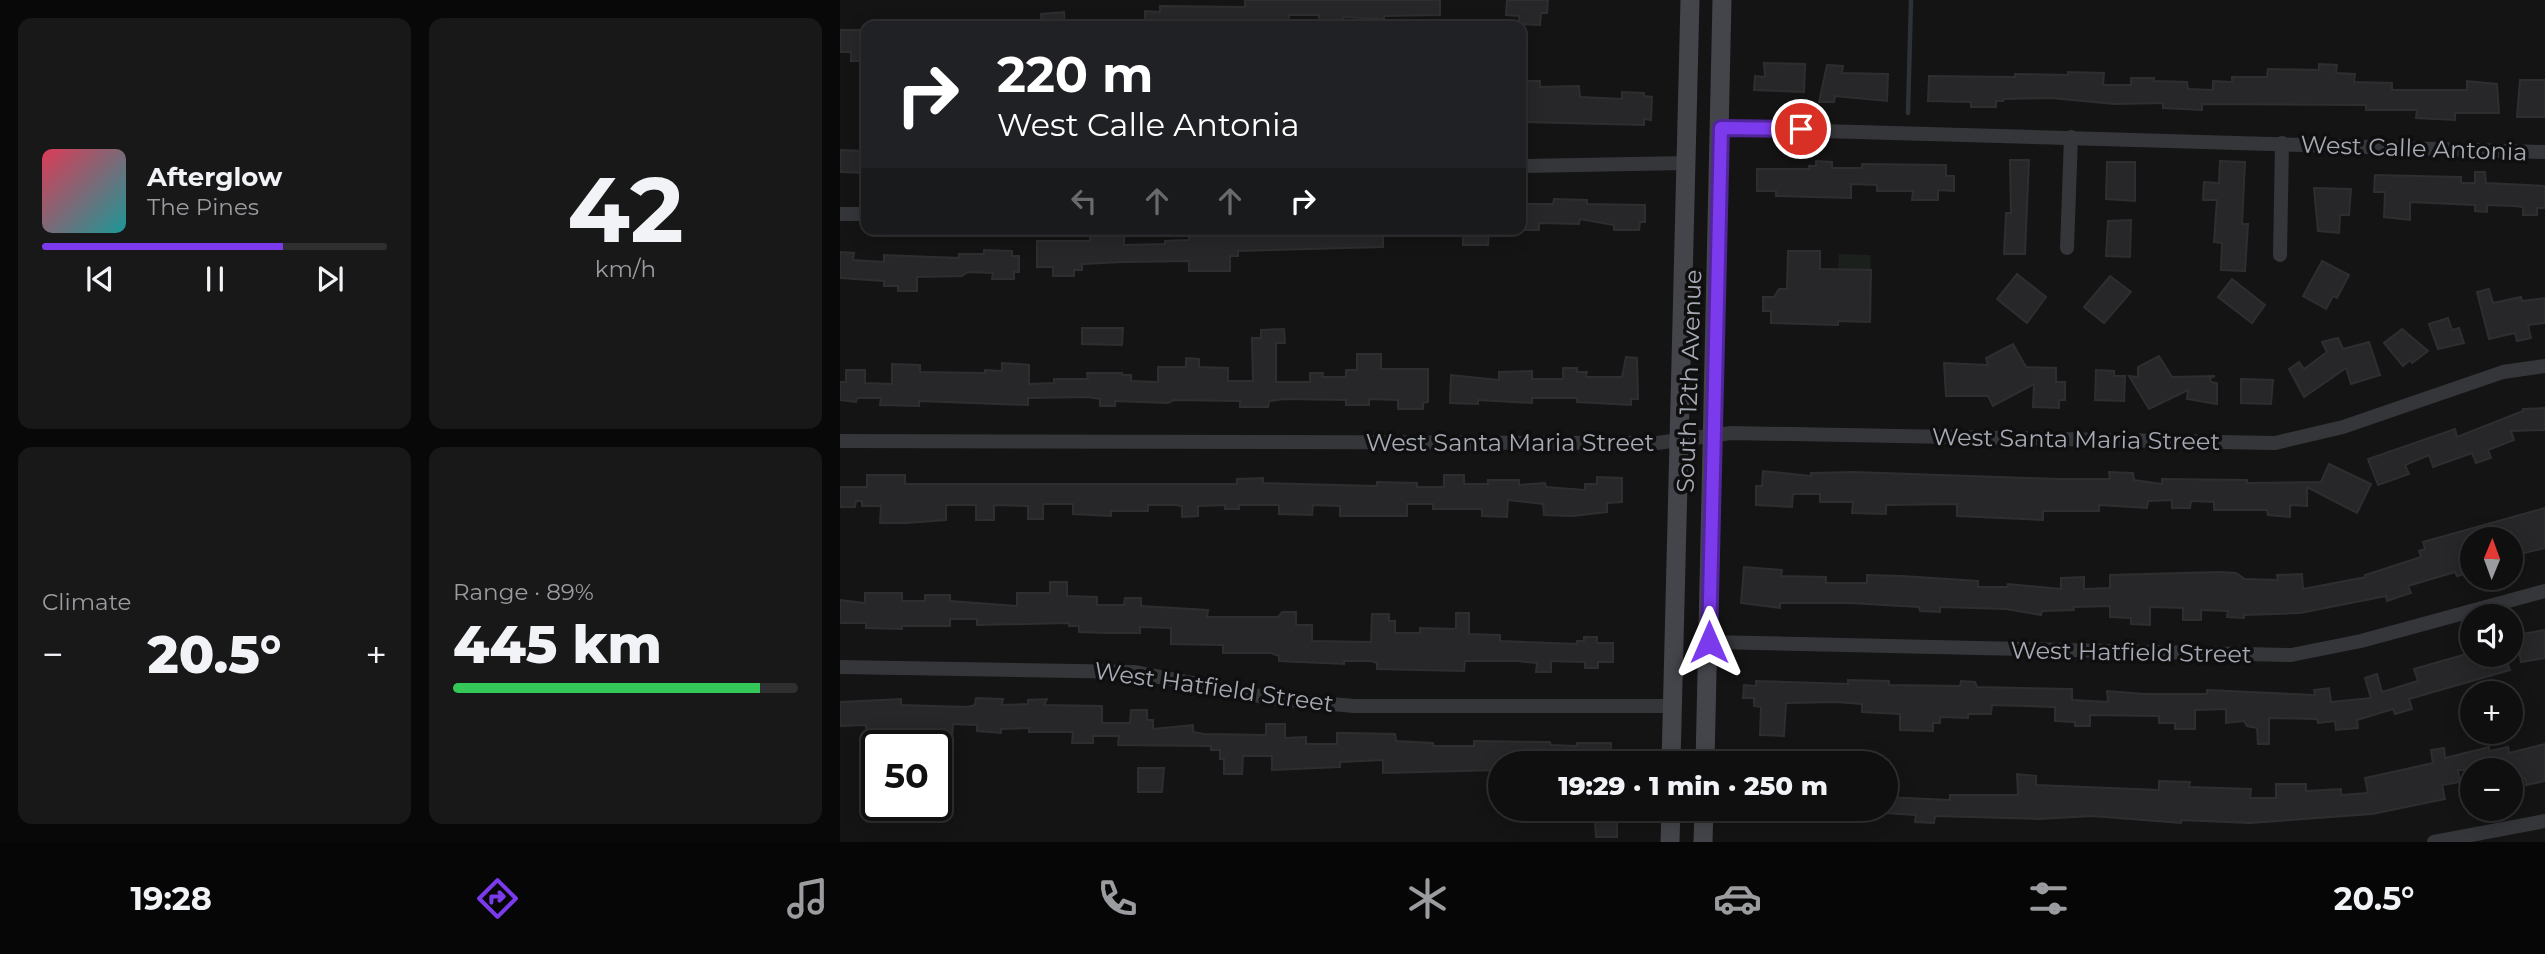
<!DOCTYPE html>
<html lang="en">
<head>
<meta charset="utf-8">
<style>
	:root { --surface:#0f0f10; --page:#181819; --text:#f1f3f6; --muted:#9b9c9f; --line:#2f2f30; --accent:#7c3aed }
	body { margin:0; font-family:Montserrat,sans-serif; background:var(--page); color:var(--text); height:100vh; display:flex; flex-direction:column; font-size:26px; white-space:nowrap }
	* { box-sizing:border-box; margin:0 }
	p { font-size:23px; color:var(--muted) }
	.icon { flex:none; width:38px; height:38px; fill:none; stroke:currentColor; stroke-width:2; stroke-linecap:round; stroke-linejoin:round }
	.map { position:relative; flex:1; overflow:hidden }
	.details { display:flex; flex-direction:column; gap:18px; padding:18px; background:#080809; width:840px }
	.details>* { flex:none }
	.hud { position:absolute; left:21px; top:21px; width:665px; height:214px; border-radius:14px; box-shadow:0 4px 18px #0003,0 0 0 2px var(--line); background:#202124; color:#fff; overflow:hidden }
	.needle { width:46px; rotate:1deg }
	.fabs { position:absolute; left:1620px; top:527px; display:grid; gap:14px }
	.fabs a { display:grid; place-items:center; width:63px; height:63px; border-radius:50%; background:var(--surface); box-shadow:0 4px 18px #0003,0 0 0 2px var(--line); font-size:35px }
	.speed { position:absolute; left:21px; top:730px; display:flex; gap:14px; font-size:35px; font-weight:700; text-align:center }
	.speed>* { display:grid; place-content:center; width:91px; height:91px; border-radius:50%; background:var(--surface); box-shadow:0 4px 18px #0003,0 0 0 2px var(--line); line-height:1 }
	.speed .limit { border:4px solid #111; border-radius:10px; background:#fff; color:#111 }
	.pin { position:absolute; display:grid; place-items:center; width:60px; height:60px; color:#fff; margin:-30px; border:4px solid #fff; border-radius:50%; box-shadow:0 2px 7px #0007 }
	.me { position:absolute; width:77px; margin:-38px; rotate:0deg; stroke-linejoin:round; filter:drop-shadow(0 0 5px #0008) }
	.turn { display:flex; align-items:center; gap:24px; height:147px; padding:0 21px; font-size:32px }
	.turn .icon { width:91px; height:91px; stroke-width:2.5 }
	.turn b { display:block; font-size:49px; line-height:60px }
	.lanes { display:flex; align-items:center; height:66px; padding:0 21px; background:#0003; justify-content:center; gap:35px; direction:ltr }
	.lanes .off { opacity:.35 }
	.big { font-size:52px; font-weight:800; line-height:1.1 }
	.details .card { flex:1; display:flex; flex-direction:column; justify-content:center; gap:10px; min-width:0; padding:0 24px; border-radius:14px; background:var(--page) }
	.details .dial { align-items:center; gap:0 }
	.dial b { font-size:91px; line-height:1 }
	.song { display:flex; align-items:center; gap:21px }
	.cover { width:84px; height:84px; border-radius:10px; background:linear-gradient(135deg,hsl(350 70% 55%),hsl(180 70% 35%)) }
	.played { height:7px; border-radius:4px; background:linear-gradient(90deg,var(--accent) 70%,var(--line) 70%) }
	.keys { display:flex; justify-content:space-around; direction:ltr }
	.heat { display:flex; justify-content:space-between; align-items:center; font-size:38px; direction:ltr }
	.charge { height:10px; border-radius:5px; background:linear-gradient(90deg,#34c759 89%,var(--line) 0) }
	.details .tiles { flex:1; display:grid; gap:18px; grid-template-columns:repeat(2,1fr) }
	.trip { position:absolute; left:648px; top:751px; width:410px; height:70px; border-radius:35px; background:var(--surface); box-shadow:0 4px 18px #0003,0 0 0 2px var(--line); font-weight:800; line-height:70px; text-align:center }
	.dock { display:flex; height:112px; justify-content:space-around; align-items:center; background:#060606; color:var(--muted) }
	.dock .icon { width:49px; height:49px }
	.dock .on { color:var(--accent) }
	.dock b { font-size:32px; color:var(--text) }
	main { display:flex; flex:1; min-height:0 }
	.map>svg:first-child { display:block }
	.green { fill:#1b201c }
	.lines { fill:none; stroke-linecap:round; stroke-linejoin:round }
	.stream { stroke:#2c3238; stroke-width:4.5 }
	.building { fill:#272729; stroke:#2e2e31; stroke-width:2 }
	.street { stroke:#35363a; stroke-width:14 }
	.secondary { stroke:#44454a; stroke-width:19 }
	.route-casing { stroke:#51269a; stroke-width:18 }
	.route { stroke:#7c3aed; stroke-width:12 }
	.labels { text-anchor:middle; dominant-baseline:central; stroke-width:7; stroke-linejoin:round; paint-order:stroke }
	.street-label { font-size:24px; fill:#a7aab4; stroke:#0f0f10 }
</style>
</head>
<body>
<main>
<section class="details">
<div class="tiles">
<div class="card">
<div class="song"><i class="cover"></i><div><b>Afterglow</b><p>The Pines</p></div></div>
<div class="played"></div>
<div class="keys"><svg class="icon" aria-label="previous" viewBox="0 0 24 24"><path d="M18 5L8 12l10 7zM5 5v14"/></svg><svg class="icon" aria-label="pause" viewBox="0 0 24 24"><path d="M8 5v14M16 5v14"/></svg><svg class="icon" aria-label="next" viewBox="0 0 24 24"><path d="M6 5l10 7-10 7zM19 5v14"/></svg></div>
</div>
<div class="card dial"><b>42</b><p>km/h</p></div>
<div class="card"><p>Climate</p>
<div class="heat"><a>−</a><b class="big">20.5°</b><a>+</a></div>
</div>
<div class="card"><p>Range · 89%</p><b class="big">445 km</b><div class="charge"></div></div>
</div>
</section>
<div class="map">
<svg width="1705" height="842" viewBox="0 0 1705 842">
	<rect width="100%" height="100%" fill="#141415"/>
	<polygon class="green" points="999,254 1030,255 1031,270 998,269"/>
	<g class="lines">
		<polyline class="stream" points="1068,113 1071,0"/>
	</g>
	<g class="building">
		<polygon points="405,0 600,0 600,15 544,16 544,19 503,17 503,26 479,26 479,15 449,15 448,22 434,22 434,26 305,26 305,11 320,12 320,6 405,7"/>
		<polygon points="667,0 708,0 707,13 701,13 700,25 679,24 679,16 666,15"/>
		<polygon points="224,12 225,26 202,26 201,14"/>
		<polygon points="0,30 26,30 26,61 11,61 11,52 0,52"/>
		<polygon points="924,63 965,64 964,92 914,90 915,76 925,77"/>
		<polygon points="1479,64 1497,65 1496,73 1515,74 1514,82 1552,83 1552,90 1627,90 1627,81 1657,84 1659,113 1615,113 1615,120 1576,118 1577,110 1526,110 1526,105 1362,104 1362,110 1323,108 1323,103 1275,104 1211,98 1163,99 1163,101 1156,101 1156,107 1131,107 1131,102 1088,101 1089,76 1175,77 1175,74 1228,75 1228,72 1264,73 1263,85 1291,85 1291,78 1314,78 1314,81 1347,82 1348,89 1373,90 1373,81 1392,82 1392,77 1427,77 1428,69 1479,70"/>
		<polygon points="987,65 1003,66 1002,73 1048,74 1047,101 995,96 994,102 979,102"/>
		<polygon points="1680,80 1705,80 1705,117 1677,117"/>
		<polygon points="681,81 700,81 700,87 739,86 740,97 782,99 782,92 804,93 804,96 812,97 811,120 804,119 804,125 683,122"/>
		<polygon points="0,150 26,151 26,173 0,172"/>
		<polygon points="1170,160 1189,160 1185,254 1164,254 1166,213 1171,213"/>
		<polygon points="976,161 992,162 992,168 1022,168 1022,164 1106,165 1106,176 1114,176 1114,191 1098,190 1098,200 1072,200 1073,191 1037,191 1037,185 1011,184 1011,198 936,196 936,191 917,191 917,169 969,169 969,166 976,166"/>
		<polygon points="1380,161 1405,162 1402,224 1408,224 1405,271 1381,270 1382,243 1374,242 1377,200 1363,200 1364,182 1379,183"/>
		<polygon points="1267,162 1295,162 1295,201 1266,199"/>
		<polygon points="1635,172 1645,172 1646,183 1705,186 1705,208 1697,208 1697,215 1683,215 1683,207 1675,206 1647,205 1647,212 1635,211 1635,205 1570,202 1570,220 1544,217 1545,192 1534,192 1535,175 1621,177 1621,183 1635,183"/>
		<polygon points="1474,188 1511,189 1509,215 1500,215 1499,233 1478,231"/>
		<polygon points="714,199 747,200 747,204 805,205 805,222 800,222 799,230 774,230 774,225 740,219 739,224 699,223 699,230 683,230 681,204 713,204"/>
		<polygon points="1291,220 1290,257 1266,256 1268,221"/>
		<polygon points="403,229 543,229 543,247 398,251 398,256 390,256 390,271 349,271 349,261 283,262 242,264 242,270 234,270 234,276 213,276 213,267 197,267 197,241 250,241 250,236 284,236 284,245 325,244 325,241 349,240 349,234 403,236"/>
		<polygon points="623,229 649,229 648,245 623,245"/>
		<polygon points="144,250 172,251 172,256 179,256 179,272 174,272 174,279 152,279 153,273 128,272 122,276 77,277 77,291 58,291 58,286 44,286 44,281 0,278 0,252 14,253 13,260 44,262 44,255 119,258 119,254 144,254"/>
		<polygon points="948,251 980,251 980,269 1031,270 1030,322 998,321 998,325 931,323 931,311 923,311 923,297 934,297 939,289 947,289"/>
		<polygon points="1482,261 1509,275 1497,298 1493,296 1486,309 1463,296"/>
		<polygon points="1177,274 1206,297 1187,323 1157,299"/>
		<polygon points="1270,276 1291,292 1264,323 1244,307"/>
		<polygon points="1392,279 1425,305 1412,323 1378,297"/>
		<polygon points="1649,289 1653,303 1681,297 1682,301 1705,298 1705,323 1688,325 1691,338 1677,341 1675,333 1649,339 1637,292"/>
		<polygon points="1608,318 1612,330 1619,328 1624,343 1598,349 1589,324"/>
		<polygon points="242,328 283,328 282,345 242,344"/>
		<polygon points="444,329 445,343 436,343 436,382 470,382 470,373 483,373 482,377 506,377 506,370 517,370 517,354 541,354 541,369 588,369 588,402 583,403 583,409 558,409 558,400 529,399 529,405 506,405 506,400 444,399 429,401 428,407 400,407 400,401 334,400 328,403 275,401 275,406 260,406 260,399 248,397 188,398 188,405 79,401 79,406 40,405 41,398 17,398 16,402 0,400 0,382 6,382 6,370 25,370 25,383 52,384 52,364 80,365 80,372 145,373 145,370 162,371 162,363 179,364 189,365 189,384 214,383 214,379 248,379 247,373 282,373 282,375 291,375 291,381 318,382 318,367 346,367 346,358 359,359 359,367 388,368 388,381 413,381 412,338 421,338 421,330"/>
		<polygon points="1562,329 1588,351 1572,363 1570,360 1563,366 1544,343"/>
		<polygon points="1498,338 1503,349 1529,342 1540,375 1511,384 1506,368 1464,397 1449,369 1459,362 1464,369 1487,352 1482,342"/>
		<polygon points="1173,344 1186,367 1216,368 1216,382 1225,382 1225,400 1219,400 1219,408 1193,407 1194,384 1153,406 1148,396 1106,396 1104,363 1148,365 1146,358"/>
		<polygon points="1319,356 1332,377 1375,376 1370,378 1371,382 1377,383 1377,404 1347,399 1348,390 1309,409 1289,376 1298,377 1298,367"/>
		<polygon points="786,357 797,358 798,399 791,399 791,405 737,402 737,398 692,398 692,403 638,400 638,404 610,403 611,375 659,380 659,372 692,371 692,379 723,379 723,368 737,368 737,372 747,372 746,377 782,377"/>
		<polygon points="1256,370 1274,371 1274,376 1285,376 1284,401 1255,400"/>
		<polygon points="1401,379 1433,380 1431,404 1401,403"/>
		<polygon points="1705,408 1705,430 1671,431 1674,440 1648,450 1651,458 1636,463 1632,453 1593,467 1589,455 1565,465 1569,474 1538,485 1528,459 1615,429 1617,437 1683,411 1683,409"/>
		<polygon points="1489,464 1531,484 1517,513 1467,487 1467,506 1450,505 1450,517 1428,515 1427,510 1374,510 1374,502 1351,501 1350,508 1332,508 1332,500 1308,501 1307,508 1259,505 1259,511 1203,511 1203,520 1117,516 1117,504 1046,505 1046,514 1012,513 1013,502 980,502 980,494 953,494 952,507 916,505 916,486 922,486 923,471 971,476 971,473 1014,472 1218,479 1270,479 1269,472 1293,473 1294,480 1322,484 1322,479 1407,480 1407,483 1481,482"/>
		<polygon points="27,475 65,475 65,484 397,484 397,479 423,478 423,483 537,486 537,482 577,483 577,487 604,487 604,475 624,475 624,484 648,484 648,480 679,480 679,485 705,483 706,487 745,490 745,484 757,484 757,477 782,478 782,502 767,503 767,512 732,516 704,515 703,504 668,500 667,517 642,516 642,509 593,509 593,504 567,504 567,516 500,516 500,506 473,505 472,515 439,514 439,505 399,505 399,509 385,509 385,505 358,506 358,516 342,517 342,506 335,505 308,505 308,511 271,511 271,516 233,514 233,504 203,504 203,519 188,519 188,506 154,505 154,520 136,520 136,505 106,505 106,520 65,523 40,523 41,506 22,506 22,501 16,501 15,507 0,507 0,487 27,487"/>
		<polygon points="1705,508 1705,548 1671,556 1671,539 1633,539 1633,572 1617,576 1615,572 1568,586 1571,593 1547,601 1546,596 1460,613 1404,615 1404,618 1387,617 1388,611 1361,610 1361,620 1343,620 1343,608 1310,607 1310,625 1291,624 1291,618 1270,617 1270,606 1233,607 1234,610 1202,611 1201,615 1166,609 1100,607 1100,612 1080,611 1079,607 1010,603 940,603 940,608 901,603 904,567 942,570 941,576 986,577 986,583 1027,583 1027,575 1062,576 1138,581 1138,587 1167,587 1168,584 1221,589 1221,578 1244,577 1244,589 1270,588 1270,575 1379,572 1396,573 1405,579 1438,580 1437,575 1462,574 1463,589 1526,577 1525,575 1581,557 1579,551 1585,549 1583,542"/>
		<polygon points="210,582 227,582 227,596 257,597 257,605 284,605 285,598 301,598 301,606 368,610 367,617 438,617 442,612 456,612 456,625 472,625 472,641 531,642 532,614 549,614 549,621 555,621 555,633 580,633 580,628 616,629 616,613 629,613 629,634 660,635 660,641 737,644 737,641 744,641 744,637 757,637 757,643 773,643 773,662 758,662 758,668 745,668 745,662 711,661 711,672 696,672 697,663 677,661 625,661 624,671 537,669 537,663 531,661 504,661 504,664 439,661 439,656 431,653 383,653 383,645 331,644 331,628 300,627 300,633 267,633 239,632 239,626 229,626 229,623 137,625 137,619 110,619 110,626 62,626 62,629 26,628 26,623 0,623 0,600 25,603 25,593 62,593 62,601 85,601 85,595 110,595 110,601 177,606 177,593 210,593"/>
		<polygon points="1705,630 1705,658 1681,662 1676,635"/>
		<polygon points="1633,652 1633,654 1664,654 1670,670 1569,699 1572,709 1555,714 1553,709 1517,720 1518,728 1496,730 1495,721 1478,723 1477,719 1429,718 1429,744 1418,744 1417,728 1407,726 1404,721 1386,723 1386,709 1355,710 1355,729 1335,729 1335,723 1319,723 1319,716 1250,715 1250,726 1235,726 1235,722 1215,721 1215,707 1152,705 1151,714 1128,714 1128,718 1100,717 1100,723 1093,723 1093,731 1060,730 1060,714 1022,712 1022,704 996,702 946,703 944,736 920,735 921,707 914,706 914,698 903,698 904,685 916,686 916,681 1008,684 1008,680 1049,681 1049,685 1120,686 1121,681 1135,682 1137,687 1232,689 1232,700 1268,702 1267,691 1305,694 1367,694 1367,690 1475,695 1474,690 1489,688 1491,702 1531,698 1525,678 1537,674 1542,692 1578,681 1574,669"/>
		<polygon points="136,698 163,699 162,705 188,704 188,700 207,699 204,705 262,706 262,723 290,723 291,710 307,710 307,720 313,720 313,729 353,725 353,732 364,734 426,735 426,724 445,724 445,738 466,737 466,744 497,744 497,733 510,733 555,734 556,741 593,743 593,746 634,746 634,741 710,742 711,745 737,746 737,743 771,743 770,762 657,763 657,770 543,773 543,760 500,762 500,767 432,770 432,756 403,756 402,774 384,774 384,759 380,759 380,750 371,750 371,746 278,745 279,736 253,736 253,743 232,743 233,732 189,732 189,728 161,729 161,733 137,731 137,725 113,724 112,740 78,740 78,732 42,732 42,739 26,739 26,725 0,726 0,702 61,699 61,705 128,707 135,705"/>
		<polygon points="1705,744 1705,781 1686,785 1685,778 1671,780 1671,770 1618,770 1620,782 1602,785 1605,799 1532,814 1410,823 1341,820 1341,823 1252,816 1199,819 1095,816 1094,823 1075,822 1076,815 1045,813 1045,797 1110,800 1110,795 1178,795 1177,774 1196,776 1196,785 1319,790 1319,781 1350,782 1349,787 1411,789 1410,798 1436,798 1436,784 1466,784 1466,791 1501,789 1501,795 1528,793 1525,778 1593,763 1591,750 1604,748 1605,758 1649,747 1649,751 1668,747 1669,753"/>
		<polygon points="298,768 324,768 322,792 298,792"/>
		<polygon points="755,822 777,822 777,837 756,837"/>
	</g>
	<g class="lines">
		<g class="street">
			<polyline points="881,128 1705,152"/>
			<polyline points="681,166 847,163"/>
			<polyline points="0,214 26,214"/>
			<polyline points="1227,248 1231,137"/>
			<polyline points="1440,255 1442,143"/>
			<polyline points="0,441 817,443 891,433 1435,443 1503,427 1663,372 1705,366"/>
			<polyline points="869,642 1451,655 1521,641 1705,591"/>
			<polyline points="0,667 294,672 435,699 514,706 832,706"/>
			<polyline points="1594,842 1705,821"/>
		</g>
		<g class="secondary">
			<polyline points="831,763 850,0"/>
			<polyline points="865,763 882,0"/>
			<polyline points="830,842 831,808"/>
			<polyline points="863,842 864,808"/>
		</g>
	</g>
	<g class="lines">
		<defs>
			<polyline id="route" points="869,642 881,128 961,129"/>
		</defs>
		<use href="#route" class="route-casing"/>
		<use href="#route" class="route"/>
	</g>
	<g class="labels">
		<g class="street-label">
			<text transform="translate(1574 148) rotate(2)">West Calle Antonia</text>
			<text transform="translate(849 381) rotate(-88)">South 12th Avenue</text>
			<text transform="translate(1236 439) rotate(1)">West Santa Maria Street</text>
			<text x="670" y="442">West Santa Maria Street</text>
			<text transform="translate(1291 652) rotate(1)">West Hatfield Street</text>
			<text transform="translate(374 687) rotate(8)">West Hatfield Street</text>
		</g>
	</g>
</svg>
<div class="fabs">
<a><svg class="needle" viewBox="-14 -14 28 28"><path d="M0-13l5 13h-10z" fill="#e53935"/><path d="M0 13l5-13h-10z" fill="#9b9c9f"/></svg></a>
<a><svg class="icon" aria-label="sound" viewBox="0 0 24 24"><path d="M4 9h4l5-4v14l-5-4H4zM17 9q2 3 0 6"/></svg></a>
<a>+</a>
<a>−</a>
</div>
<div class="speed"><div class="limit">50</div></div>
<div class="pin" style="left:961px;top:129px;background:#d93025"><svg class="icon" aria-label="arrive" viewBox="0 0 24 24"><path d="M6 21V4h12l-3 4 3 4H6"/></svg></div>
<svg class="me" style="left:869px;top:642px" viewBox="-20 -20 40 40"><path d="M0-17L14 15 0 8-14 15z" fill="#7c3aed" stroke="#fff" stroke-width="4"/></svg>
<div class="trip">19:29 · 1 min · 250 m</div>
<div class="hud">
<div class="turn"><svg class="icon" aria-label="right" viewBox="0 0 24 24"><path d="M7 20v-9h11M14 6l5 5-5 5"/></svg><div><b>220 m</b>West Calle Antonia</div></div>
<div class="lanes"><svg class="icon off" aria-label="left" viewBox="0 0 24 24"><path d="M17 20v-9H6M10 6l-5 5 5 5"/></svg><svg class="icon off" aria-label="ahead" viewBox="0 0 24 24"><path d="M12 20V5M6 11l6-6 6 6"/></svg><svg class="icon off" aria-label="ahead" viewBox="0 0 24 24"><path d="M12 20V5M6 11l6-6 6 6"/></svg><svg class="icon" aria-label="right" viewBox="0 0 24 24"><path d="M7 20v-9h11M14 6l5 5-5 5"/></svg></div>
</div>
</div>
</main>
<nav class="dock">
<b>19:28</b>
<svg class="icon on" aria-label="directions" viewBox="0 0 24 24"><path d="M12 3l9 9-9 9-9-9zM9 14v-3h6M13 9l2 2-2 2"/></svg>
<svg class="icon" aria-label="music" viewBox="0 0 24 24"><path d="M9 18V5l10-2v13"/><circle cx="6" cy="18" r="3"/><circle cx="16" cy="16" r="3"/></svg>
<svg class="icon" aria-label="phone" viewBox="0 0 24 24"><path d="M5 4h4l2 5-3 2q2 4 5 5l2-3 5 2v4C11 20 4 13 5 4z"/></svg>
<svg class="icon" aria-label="climate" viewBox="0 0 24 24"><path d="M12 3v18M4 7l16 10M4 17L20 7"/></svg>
<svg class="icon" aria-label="car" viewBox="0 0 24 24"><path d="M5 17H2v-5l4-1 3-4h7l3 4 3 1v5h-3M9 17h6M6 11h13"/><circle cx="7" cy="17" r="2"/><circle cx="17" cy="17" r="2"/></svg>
<svg class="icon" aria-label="filters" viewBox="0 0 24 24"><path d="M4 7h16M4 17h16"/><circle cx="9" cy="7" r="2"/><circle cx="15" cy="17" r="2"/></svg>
<b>20.5°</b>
</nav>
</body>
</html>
